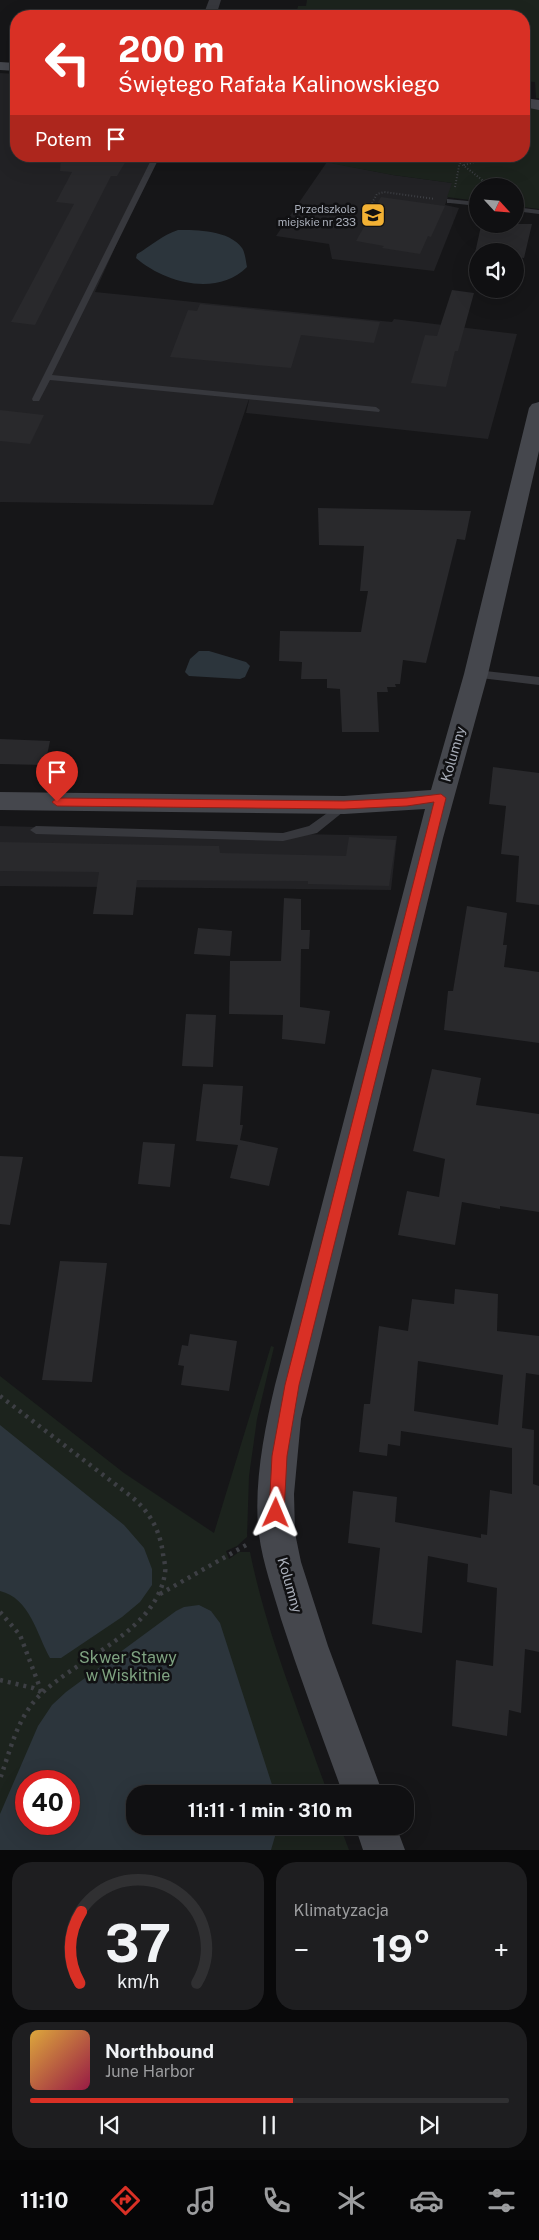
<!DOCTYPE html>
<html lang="pl">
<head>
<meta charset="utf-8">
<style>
	:root { --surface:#101012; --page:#1e1e20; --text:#f1f3f6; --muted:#9c9d9f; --line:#303032; --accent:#d93025 }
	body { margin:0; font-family:"Public Sans",sans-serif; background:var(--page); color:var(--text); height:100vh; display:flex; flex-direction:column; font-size:19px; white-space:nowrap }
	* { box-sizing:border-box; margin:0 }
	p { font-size:16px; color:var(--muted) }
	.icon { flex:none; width:28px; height:28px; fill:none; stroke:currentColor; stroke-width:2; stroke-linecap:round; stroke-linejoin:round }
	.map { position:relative; height:1850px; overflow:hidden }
	.panel { display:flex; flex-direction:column; gap:12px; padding:12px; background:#09090a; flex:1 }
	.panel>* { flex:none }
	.hud { position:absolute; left:10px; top:10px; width:520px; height:152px; border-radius:20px; box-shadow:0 5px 20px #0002,0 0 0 1px var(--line); background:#d93025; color:#fff; overflow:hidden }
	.needle { width:32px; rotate:116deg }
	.controls { position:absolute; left:469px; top:178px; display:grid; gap:10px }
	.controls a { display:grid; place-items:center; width:55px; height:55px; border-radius:50%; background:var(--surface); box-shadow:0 5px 20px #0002,0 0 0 1px var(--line); font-size:25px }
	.speed { position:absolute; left:15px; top:1770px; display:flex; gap:10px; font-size:25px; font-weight:700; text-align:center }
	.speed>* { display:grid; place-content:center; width:65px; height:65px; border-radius:50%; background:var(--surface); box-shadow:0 5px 20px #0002,0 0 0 1px var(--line); line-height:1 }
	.speed .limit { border:8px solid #d22; background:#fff; color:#111 }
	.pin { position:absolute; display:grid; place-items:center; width:42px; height:42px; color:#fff; margin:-51px -21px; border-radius:50% 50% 50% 0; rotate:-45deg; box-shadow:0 0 5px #0007 }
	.pin .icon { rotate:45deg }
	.me { position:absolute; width:55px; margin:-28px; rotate:1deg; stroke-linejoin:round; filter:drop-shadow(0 0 4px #0008) }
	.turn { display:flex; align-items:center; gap:18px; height:105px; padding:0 25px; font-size:22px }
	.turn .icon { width:65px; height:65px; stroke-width:2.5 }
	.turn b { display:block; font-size:35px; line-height:42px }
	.then { display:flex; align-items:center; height:48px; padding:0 25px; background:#0003; gap:10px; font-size:19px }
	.big { font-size:38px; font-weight:700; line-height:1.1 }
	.panel .widget { flex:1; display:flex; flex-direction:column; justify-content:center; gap:8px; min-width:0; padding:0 18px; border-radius:20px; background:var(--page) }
	.panel .dial { align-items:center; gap:0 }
	.dial svg { height:130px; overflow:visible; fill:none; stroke:var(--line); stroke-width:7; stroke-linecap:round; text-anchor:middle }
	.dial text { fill:var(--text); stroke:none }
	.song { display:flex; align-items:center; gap:15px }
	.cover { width:60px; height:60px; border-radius:8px; background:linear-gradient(135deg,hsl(40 70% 55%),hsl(340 70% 35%)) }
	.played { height:5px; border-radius:2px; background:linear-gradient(90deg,var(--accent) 55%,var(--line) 55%) }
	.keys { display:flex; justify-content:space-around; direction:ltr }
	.heat { display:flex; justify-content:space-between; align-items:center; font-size:28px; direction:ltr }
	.panel .tiles { flex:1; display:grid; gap:12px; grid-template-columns:1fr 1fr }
	.widget:last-child { grid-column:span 2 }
	.trip { position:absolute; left:126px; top:1785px; width:288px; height:50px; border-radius:20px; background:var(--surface); box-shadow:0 5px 20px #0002,0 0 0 1px var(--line); font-weight:700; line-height:50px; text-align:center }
	.tabs { display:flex; height:80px; justify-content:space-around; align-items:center; background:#060607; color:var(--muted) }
	.tabs .icon { width:35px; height:35px }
	.tabs .current { color:var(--accent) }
	.tabs b { font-size:22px; color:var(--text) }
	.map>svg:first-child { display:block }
	.built { fill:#222225 }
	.green { fill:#1c231d; fill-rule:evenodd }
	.water { fill:#2c353c; fill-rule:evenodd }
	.building { fill:#29292c; fill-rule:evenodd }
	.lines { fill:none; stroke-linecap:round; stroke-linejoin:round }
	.path-far1 { stroke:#3d3f44; stroke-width:2; stroke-dasharray:1 2; stroke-linecap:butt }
	.path { stroke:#3d3f44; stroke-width:4.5; stroke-dasharray:3 5; stroke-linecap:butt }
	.lane { fill:#37383d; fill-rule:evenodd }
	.street { fill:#37383d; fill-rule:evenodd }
	.secondary { fill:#45474d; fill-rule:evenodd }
	.route { fill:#d93025; stroke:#8d1f18 }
	.labels { text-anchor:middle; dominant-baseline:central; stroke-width:5; stroke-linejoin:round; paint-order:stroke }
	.far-poi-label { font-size:11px; fill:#a8adb8; stroke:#111113; text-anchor:end }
	.street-label { font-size:14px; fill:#a8adb8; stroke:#111113 }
	.near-park-label { font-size:16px; fill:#7fa381; stroke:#111113 }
</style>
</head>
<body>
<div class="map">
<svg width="539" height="1850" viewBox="0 0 539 1850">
	<rect width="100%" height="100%" fill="#161618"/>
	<g class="built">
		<polygon points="0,73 16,74 16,156 156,156 95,292 392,322 394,319 517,334 488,439 246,413 250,396 213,505 0,502"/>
		<polygon points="327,162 393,175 453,183 445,205 459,208 434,271 332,259 329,244 276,236"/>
		<polygon points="0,826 299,834 397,836 391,890 0,886"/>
	</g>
	<g class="green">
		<polygon points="307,0 539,0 539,98 536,98 535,82 524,81 524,16 296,16 298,6 306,6"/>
		<polygon points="524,106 539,107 539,209 515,206 515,186 478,186 477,201 447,197 452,183 393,175 292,156 524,156"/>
		<path d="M271,1346L274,1347L257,1419L249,1476L247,1537L237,1546L226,1551L229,1559L239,1552H250C266,1632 301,1717 328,1794H135V1826H340L349,1850H0V1376L124,1473L214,1533ZM26,1781H69V1824H26Z"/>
	</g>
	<g class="water">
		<path d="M178,230C197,230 229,230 242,248C245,252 246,262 247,267C217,297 165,283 136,258L137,254C151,246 162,235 178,230Z"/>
		<polygon points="199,651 209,651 246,662 250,666 245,677 240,679 189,676 185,672 190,659"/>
		<path d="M0,1425L124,1525L144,1548L152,1569V1585L140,1602L122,1617L61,1658H50C37,1635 30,1598 0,1591Z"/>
		<path d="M199,1605L211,1611L220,1623L275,1794H135V1826H278L271,1850H0V1814L38,1726L52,1705L66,1692L176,1611L184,1607ZM69,1781V1824H26V1781Z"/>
	</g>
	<g class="building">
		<polygon points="61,156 129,156 117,176 111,176 35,325 11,322 74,204 56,202 72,172 60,171"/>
		<polygon points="381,197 445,206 431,237 428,236 420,254 382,248 384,246 356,241"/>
		<polygon points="506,224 532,224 524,258 515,257 515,251 478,251 478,253 475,253 481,226 505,229"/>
		<polygon points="452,290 474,293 458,351 455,351 446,387 411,383 425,335 437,336"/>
		<polygon points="200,304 380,322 374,343 301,335 291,368 170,357 188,310 197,311"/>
		<polygon points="0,410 44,415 30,444 0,441"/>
		<polygon points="318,508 471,511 465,540 457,539 426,663 403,660 400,684 395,684 396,687 387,687 388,692 377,692 379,732 342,732 340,689 327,688 327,679 301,679 302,662 279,661 280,631 361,632 368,591 360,591 364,546 319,545"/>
		<polygon points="0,739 50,741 45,765 0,764"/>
		<polygon points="493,767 539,773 539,905 516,902 519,856 501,854 506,806 489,804"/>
		<polygon points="349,837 396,840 389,886 308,884 308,881 137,880 133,915 93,914 99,872 0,871 0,842 219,846 220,853 346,856"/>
		<polygon points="284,898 301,899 301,930 310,930 309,949 301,949 300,1007 330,1011 325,1044 282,1039 283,1015 229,1014 230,961 281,961"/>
		<polygon points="467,906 507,913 503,945 507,945 504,967 539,972 539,1043 444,1030 448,991 453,991"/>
		<polygon points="198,928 232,931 230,956 194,954"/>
		<polygon points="186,1014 216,1015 213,1067 182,1066"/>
		<polygon points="432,1069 481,1078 476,1105 539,1114 539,1212 500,1206 500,1209 462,1202 455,1245 398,1235 407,1191 439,1197 445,1159 413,1151"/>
		<polygon points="203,1084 243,1086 240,1125 243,1125 240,1140 278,1148 269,1186 230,1178 238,1145 196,1141"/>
		<polygon points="143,1142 175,1144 170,1187 138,1184"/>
		<polygon points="0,1156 23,1157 10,1225 0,1224"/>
		<polygon points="60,1261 107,1263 92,1382 42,1380"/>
		<path d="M455,1289L498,1294L497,1331L539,1336V1375L526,1373L522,1428L534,1430L533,1484L539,1486V1652L525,1649L521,1713L509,1710L507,1736L452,1726L456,1660L493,1666L497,1588L467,1582L468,1564L428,1556L422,1633L372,1624L380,1548L348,1543L353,1491L397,1497L395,1522L481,1538V1534L487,1535L490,1490L512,1494V1448L401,1431L400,1446L388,1444L387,1456L359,1452L364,1404H370L379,1326L408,1331L412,1299L454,1304ZM418,1361L503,1375L498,1425L414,1411Z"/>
		<polygon points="190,1334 237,1341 229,1391 181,1385 184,1366 178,1365 182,1345 188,1346"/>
	</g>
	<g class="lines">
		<g class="path-far1">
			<polyline points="447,156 459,162 490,186"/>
			<polyline points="464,165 497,156"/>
			<polyline points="455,187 461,156"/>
			<polyline points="372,203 377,194 384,192 435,199"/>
		</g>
		<g class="path">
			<path d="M0,1396L128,1494C148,1509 160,1529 163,1554C164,1560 166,1567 165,1573C156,1633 76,1658 38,1697C17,1719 10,1751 0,1779"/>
			<polyline points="160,1594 248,1544"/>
			<polyline points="0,1612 20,1635 42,1693"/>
			<polyline points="0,1680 33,1688 41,1692"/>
		</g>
		<g class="lane">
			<polygon points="153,156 160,156 52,375 376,407 380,410 379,412 50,380 39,401 33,401 32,399"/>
			<polygon points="447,199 478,202 478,206 450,203 447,203"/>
			<polygon points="515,207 539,210 539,214 515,211"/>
			<polygon points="476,670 539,677 539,685 472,677 471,674"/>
			<polygon points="344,801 348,802 350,805 348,808 317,833 283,841 36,834 30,830 36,826 283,833 309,826"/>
		</g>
		<polygon class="street" points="209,0 221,0 216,16 203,16"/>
		<g class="secondary">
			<polygon points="0,62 16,63 16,71 0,70"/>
			<polygon points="524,98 539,100 539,110 524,107"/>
			<path d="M539,402V451L488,674L443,838L301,1419L294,1494L295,1533L301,1562L328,1646L383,1794H343C322,1736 300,1678 281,1619C273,1591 263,1564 259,1535C253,1488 264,1431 275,1385L425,809L344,814L0,810V792L344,796L431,790L464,674L529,408L532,404Z"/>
			<polygon points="355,1826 396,1826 405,1850 363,1850"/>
		</g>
	</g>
	<polygon class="route" points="441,794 446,798 299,1385 287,1456 284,1513 281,1518 276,1520 271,1518 269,1513 272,1456 285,1385 434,802 407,806 344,809 57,806 52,802 57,798 344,801 407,798"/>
	<defs>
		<symbol id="school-square" viewBox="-11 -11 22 22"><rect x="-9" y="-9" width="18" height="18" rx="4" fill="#f2b134" stroke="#111113"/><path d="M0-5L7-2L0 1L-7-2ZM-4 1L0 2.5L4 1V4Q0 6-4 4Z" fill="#111"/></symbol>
	</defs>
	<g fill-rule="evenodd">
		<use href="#school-square" x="359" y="201" width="28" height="28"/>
	</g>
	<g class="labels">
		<g class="far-poi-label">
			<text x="356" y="209">Przedszkole<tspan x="356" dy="13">miejskie nr 233</tspan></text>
		</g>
		<g class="street-label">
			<text transform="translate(453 754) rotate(-74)">Kolumny</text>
			<text transform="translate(290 1585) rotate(74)">Kolumny</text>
		</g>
		<g class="near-park-label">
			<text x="128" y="1657">Skwer Stawy<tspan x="128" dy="18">w Wiskitnie</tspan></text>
		</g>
	</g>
</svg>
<div class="controls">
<a><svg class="needle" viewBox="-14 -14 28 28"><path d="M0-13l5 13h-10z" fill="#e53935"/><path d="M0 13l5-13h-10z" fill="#9c9d9f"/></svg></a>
<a><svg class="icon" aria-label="sound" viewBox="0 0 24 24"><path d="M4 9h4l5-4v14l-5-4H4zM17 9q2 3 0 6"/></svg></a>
</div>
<div class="speed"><div class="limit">40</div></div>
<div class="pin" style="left:57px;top:802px;background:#d93025"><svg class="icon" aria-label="arrive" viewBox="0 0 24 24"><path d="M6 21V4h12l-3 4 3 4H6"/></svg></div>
<svg class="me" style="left:276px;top:1513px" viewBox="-20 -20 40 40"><path d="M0-17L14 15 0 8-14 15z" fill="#d93025" stroke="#fff" stroke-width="4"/></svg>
<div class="trip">11:11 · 1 min · 310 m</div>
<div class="hud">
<div class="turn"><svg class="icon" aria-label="left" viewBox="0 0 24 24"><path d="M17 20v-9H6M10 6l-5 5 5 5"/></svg><div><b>200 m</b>Świętego Rafała Kalinowskiego</div></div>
<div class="then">Potem<svg class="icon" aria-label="arrive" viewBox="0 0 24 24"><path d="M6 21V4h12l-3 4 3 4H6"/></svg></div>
</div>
</div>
<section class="panel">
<div class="tiles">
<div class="widget dial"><svg viewBox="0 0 100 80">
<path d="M14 69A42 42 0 1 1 86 69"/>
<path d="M14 69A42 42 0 0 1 15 25" stroke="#d93025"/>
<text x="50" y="56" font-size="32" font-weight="700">37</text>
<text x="50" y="72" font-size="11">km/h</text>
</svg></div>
<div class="widget"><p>Klimatyzacja</p>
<div class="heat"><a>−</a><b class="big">19°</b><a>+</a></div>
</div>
<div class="widget">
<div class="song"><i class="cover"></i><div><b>Northbound</b><p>June Harbor</p></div></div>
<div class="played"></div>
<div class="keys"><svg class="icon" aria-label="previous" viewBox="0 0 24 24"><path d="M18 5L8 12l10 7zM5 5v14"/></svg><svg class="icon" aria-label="pause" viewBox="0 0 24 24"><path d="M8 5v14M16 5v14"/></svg><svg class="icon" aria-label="next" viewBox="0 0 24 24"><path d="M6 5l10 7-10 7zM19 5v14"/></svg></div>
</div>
</div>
</section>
<nav class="tabs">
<b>11:10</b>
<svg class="icon current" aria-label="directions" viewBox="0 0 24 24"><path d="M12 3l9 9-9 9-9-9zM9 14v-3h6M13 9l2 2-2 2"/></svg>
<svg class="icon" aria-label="music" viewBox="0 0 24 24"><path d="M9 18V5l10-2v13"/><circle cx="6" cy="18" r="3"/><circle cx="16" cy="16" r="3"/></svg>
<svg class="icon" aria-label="phone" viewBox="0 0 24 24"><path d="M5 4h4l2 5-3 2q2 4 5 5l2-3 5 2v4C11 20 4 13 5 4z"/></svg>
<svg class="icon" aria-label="climate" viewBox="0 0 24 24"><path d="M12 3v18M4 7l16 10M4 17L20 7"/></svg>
<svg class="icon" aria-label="car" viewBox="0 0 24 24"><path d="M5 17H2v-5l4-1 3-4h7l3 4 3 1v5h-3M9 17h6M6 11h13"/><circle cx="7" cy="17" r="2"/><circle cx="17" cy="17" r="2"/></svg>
<svg class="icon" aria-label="filters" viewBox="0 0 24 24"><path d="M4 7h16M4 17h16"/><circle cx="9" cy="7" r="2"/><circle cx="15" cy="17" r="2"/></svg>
</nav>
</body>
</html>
